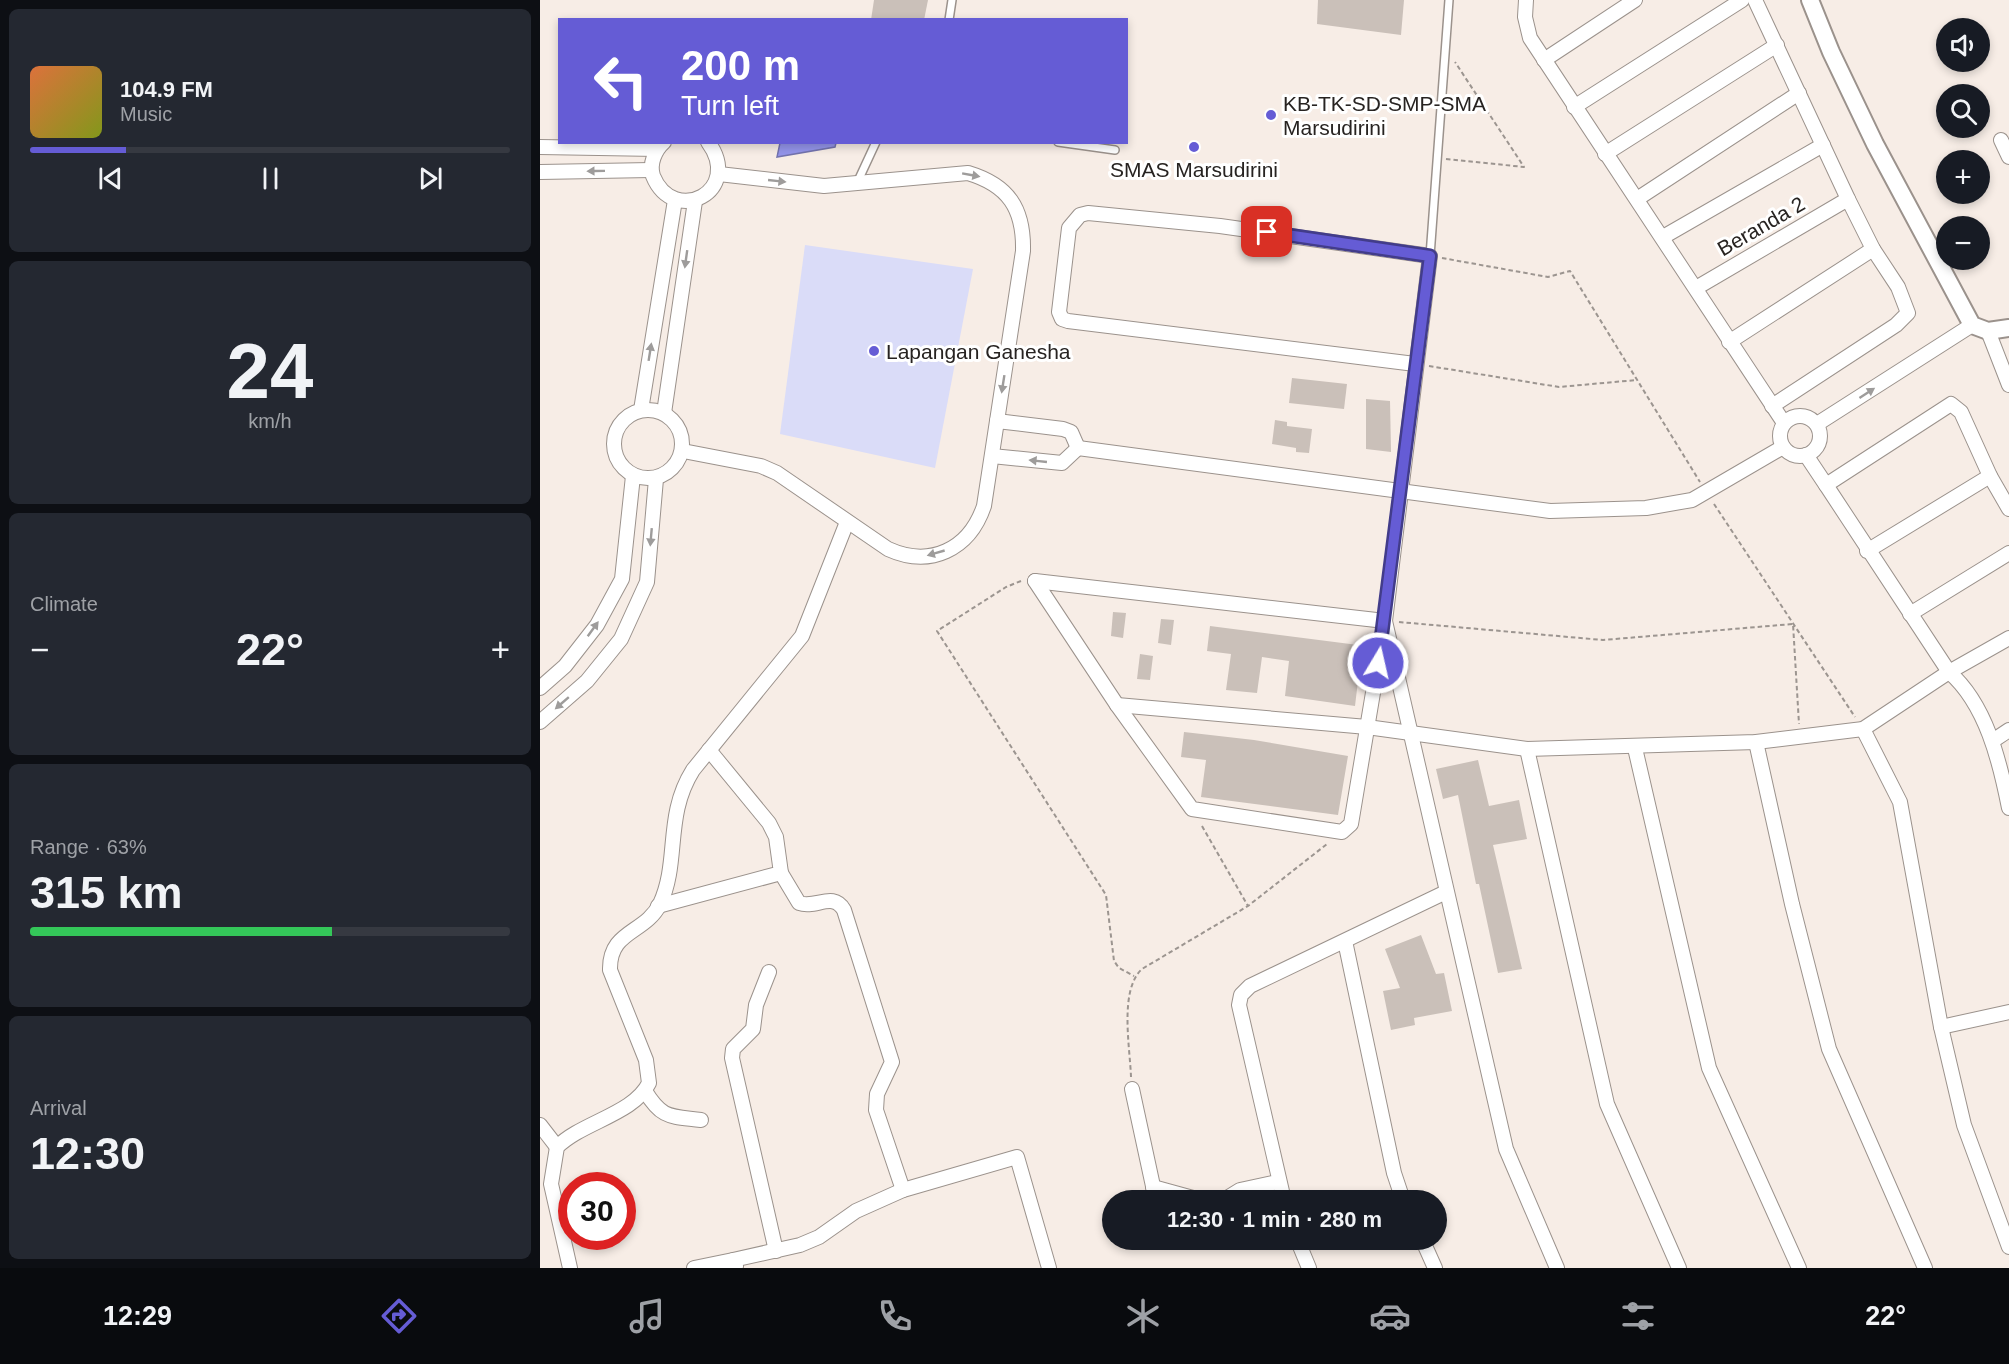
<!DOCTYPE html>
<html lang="en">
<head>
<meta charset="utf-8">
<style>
	:root { --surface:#171b24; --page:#242831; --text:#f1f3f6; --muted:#9ea1a6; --line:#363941; --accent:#655cd5 }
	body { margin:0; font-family:Helvetica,sans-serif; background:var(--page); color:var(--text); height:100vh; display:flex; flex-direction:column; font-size:22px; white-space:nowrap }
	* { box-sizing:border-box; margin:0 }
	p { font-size:20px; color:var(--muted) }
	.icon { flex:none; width:33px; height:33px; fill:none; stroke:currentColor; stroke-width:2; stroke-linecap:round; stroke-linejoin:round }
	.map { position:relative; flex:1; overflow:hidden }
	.side { display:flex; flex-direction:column; gap:9px; padding:9px; background:#0d0f14; width:540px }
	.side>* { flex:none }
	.hud { position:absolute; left:18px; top:18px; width:570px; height:126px; border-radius:0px; box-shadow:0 3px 9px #0003; background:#655cd5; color:#fff; overflow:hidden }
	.tools { position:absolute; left:1396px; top:18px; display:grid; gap:12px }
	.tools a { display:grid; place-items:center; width:54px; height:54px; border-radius:50%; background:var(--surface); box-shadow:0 3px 9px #0003; font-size:30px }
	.speed { position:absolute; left:18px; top:1172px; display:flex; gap:12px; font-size:30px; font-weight:700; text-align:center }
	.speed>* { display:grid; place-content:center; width:78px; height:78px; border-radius:50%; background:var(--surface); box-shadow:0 3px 9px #0003; line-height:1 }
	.speed .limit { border:9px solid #d22; background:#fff; color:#111 }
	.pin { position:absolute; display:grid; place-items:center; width:51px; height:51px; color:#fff; margin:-26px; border-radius:12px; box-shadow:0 3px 9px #0006 }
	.me { position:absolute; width:66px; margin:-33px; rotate:9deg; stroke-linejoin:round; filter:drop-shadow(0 0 4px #0008) }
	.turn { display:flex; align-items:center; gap:21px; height:126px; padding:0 24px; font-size:27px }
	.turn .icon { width:78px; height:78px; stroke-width:2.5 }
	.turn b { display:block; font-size:42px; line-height:51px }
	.big { font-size:45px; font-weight:800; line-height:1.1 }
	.side .card { flex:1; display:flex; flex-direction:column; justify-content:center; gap:9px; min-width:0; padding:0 21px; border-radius:9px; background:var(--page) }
	.side .dial { align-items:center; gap:0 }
	.dial b { font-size:78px; line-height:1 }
	.song { display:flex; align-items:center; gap:18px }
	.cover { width:72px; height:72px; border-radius:9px; background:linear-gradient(135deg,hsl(20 70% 55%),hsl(70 70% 35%)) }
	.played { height:6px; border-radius:3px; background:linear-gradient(90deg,var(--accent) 20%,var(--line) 20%) }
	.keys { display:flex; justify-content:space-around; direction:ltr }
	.heat { display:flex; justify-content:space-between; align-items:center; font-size:33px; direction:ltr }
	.charge { height:9px; border-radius:4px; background:linear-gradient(90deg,#34c759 63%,var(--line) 0) }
	.trip { position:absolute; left:562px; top:1190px; width:345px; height:60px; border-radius:30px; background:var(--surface); box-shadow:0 3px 9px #0003; font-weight:800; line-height:60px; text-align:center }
	.tab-bar { display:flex; height:96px; justify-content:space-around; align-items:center; background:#090b0e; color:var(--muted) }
	.tab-bar .icon { width:42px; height:42px }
	.tab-bar .on { color:var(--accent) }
	.tab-bar b { font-size:27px; color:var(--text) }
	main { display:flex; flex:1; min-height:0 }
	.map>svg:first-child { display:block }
	.green { fill:#dadcf8 }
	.water { fill:#9495eb; stroke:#7373ae; stroke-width:1.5 }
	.building { fill:#cac0b9 }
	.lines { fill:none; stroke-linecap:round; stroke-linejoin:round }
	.service-casing { stroke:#9b928c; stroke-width:10 }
	.minor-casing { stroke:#9b928c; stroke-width:16 }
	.tertiary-casing { stroke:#9b928c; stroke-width:20 }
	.path { stroke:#9c9590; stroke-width:2; stroke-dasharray:4.5 3; stroke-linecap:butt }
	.service { stroke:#fff; stroke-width:7 }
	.minor { stroke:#fff; stroke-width:14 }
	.tertiary { stroke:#fff; stroke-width:16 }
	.oneway { fill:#9e9c9b }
	.route-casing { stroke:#423c8a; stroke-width:15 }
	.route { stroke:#655cd5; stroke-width:10 }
	.poi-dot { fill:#655cd5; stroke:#fff; stroke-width:2 }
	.labels { text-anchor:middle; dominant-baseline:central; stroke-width:6; stroke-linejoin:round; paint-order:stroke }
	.poi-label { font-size:21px; fill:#272321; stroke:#fff; text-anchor:start }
	.street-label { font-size:21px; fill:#272321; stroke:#fff }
</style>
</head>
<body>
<main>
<section class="side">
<div class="card">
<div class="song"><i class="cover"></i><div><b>104.9 FM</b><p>Music</p></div></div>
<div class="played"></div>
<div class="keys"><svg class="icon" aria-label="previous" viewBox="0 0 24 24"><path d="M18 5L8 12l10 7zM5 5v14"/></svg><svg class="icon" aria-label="pause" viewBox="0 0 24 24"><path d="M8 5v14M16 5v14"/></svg><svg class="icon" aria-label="next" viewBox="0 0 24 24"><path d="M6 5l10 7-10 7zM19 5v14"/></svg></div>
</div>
<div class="card dial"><b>24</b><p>km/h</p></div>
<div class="card"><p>Climate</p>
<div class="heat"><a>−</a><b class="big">22°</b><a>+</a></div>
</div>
<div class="card"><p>Range · 63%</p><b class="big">315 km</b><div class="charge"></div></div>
<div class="card"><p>Arrival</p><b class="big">12:30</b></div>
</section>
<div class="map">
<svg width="1469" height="1268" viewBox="0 0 1469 1268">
	<rect width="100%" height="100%" fill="#f7ede6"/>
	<polygon class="green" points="265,245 433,269 395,468 240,434"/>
	<polygon class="water" points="240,143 240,142 296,143 295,147 237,157"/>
	<g class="building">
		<polygon points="334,0 388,0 384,20 331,20"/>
		<polygon points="778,0 864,0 861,35 777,24"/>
		<polygon points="752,378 807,384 804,409 749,403"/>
		<polygon points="826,399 850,401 851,452 826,449"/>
		<polygon points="735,420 747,422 747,426 772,429 769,453 756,452 756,448 732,444"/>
		<polygon points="573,612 586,613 583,638 571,636"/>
		<polygon points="621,619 634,620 631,645 618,643"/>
		<polygon points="670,626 818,645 813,680 818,681 815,706 745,696 749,661 722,657 717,693 686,690 691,654 667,651"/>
		<polygon points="600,654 613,656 610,680 597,679"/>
		<polygon points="644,732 714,740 808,756 798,815 661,797 666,760 641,757"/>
		<polygon points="938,760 949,806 979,800 987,839 953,845 982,969 958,973 939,884 936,884 918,795 903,799 896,769"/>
		<polygon points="881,935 896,974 904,973 912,1011 874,1018 875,1025 851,1030 843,991 860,988 845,949"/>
	</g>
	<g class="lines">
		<defs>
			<g id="service">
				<polyline points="409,20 412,0"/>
				<polyline points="518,142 575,150"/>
				<polyline points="317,183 336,142"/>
				<polyline points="890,256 909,0"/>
			</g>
			<g id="minor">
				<polyline points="986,0 985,17 990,38 1244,423"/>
				<polyline points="1215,0 1308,199 1333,249 1358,287 1368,313 1356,325 1232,406"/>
				<polyline points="1004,60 1095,0"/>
				<polyline points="1034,107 1202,0"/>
				<polyline points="1461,140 1469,157"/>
				<path d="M124,142C115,150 109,164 113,176C134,227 204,191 168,142"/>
				<polyline points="0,147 117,149"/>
				<polyline points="1065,154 1237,45"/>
				<polyline points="0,172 111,170"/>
				<polyline points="1097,199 1259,93"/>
				<polyline points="1123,237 1283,145"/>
				<polyline points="1156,288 1308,199"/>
				<polyline points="1448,331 1469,385"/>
				<polyline points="1189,342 1333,249"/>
				<circle cx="108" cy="444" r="34"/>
				<polyline points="101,410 135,200"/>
				<polyline points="124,413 155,201"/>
				<circle cx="1260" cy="436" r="20"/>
				<polyline points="457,421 523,429 531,432 538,448"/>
				<polyline points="1277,424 1432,325"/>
				<polyline points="538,448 1010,511 1106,508 1152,500 1243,447"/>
				<path d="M143,451L221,466L237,473L348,549C390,568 429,550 444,506L483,251C484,208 468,185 428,173L284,186L179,174"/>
				<polyline points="1266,455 1286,485"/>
				<polyline points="452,456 522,463 538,448"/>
				<path d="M1469,509L1450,476L1421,412L1411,404L1286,485L1409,672C1446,704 1460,762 1469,808"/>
				<polyline points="1327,551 1450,476"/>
				<polyline points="495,581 577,705 652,809 802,832 811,824 845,621 890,256 680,226 548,213 540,215 529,228 519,312 522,319 528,321 875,364"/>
				<polyline points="495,581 845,621 966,1149 1017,1268"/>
				<polyline points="1370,614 1469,553"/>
				<polyline points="0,688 25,666 57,625 82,579 93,476"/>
				<polyline points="577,705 827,727 987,749 1216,742 1323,729 1409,672 1469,638"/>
				<polyline points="0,722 47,681 81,639 107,582 116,479"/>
				<polyline points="1323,729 1360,802 1401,1027 1424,1125 1469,1247"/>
				<polyline points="1454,740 1469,730"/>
				<polyline points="1216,742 1252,904 1289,1049 1385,1268"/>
				<polyline points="1095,748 1169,1068 1259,1268"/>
				<polyline points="987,749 1067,1104 1139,1268"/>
				<path d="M241,873L259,903C276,909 293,891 304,910L352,1062L337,1094L336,1110L363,1190"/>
				<polyline points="118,906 241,873 236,837 229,823 169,750"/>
				<polyline points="805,941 854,1173 863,1200"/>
				<polyline points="229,972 216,1005 213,1029 193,1049 192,1058 236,1251"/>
				<polyline points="1401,1027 1469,1012"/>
				<polyline points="592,1089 616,1200"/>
				<path d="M105,1091C122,1119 130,1116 161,1120"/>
				<polyline points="0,1125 17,1147"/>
				<polyline points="613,1187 653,1198 675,1199 687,1198 700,1190 738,1182"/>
				<polyline points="744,1200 699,1005 701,995 710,986 906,892"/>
				<polyline points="757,1239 769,1268"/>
				<polyline points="882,1239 895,1268"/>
				<polyline points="193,1260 260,1245 279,1237 316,1211 363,1190 477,1157 509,1268"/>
				<path d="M30,1268L11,1184L17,1147C42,1122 94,1114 109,1083L106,1060L70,970C69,930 105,934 120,904C140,861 124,816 153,770L262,636L307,522"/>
				<polyline points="154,1268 193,1260 196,1266"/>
			</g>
			<polyline id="tertiary" points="1270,0 1291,52 1335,144 1432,325 1448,331 1469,328"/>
		</defs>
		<use href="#service" class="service-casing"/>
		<use href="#minor" class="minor-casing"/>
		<use href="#tertiary" class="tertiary-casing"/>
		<g class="path">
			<polyline points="906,159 984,167 915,62"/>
			<polyline points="902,258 1008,277 1030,271 1160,482"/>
			<polyline points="889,366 1019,387 1097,380"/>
			<polyline points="1174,504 1315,717"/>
			<polyline points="481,581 466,587 397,631 566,895 574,961 579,968 594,976"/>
			<polyline points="859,622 1063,640 1253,624 1259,724"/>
			<polyline points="662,826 708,906"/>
			<path d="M591,1077C590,1047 579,990 602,969L708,906L787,844"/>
		</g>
		<use href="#service" class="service"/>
		<use href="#minor" class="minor"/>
		<use href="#tertiary" class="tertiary"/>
	</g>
	<defs><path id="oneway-solid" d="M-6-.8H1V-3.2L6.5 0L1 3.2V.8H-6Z" transform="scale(1.5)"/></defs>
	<g class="oneway">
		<use href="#oneway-solid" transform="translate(56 171) rotate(179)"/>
		<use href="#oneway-solid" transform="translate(431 175) rotate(10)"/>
		<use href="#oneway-solid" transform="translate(237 181) rotate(6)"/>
		<use href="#oneway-solid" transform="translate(146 259) rotate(98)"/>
		<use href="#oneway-solid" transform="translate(110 352) rotate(-81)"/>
		<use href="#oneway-solid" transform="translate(463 384) rotate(99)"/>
		<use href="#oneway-solid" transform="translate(1327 393) rotate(-33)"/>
		<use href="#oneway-solid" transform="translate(498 461) rotate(-174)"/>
		<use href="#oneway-solid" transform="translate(111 537) rotate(95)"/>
		<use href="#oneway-solid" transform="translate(396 553) rotate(164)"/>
		<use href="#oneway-solid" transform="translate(53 629) rotate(-54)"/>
		<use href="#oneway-solid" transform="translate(22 703) rotate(139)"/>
	</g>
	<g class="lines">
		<defs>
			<polyline id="route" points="727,232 890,256 838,663"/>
		</defs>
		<use href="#route" class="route-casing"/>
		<use href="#route" class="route"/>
	</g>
	<g class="poi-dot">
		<circle cx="731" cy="115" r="6"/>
		<circle cx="654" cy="147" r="6"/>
		<circle cx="334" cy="351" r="6"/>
	</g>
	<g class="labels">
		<g class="poi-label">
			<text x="743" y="103">KB-TK-SD-SMP-SMA<tspan x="743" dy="24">Marsudirini</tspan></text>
			<text x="654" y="169" text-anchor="middle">SMAS Marsudirini</text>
			<text x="346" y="351">Lapangan Ganesha</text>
		</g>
		<g class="street-label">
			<text transform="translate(1221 226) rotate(-30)">Beranda 2</text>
		</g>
	</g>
</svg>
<div class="tools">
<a><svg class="icon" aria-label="sound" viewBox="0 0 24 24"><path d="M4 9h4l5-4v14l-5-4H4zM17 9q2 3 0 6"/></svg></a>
<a><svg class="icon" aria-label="search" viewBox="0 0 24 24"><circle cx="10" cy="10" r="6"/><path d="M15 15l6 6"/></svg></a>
<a>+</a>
<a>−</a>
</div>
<div class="speed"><div class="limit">30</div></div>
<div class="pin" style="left:727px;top:232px;background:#d93025"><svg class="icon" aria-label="arrive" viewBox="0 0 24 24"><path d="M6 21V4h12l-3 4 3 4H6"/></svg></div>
<svg class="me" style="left:838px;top:663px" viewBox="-20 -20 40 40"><circle r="17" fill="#655cd5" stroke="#fff" stroke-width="3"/><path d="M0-11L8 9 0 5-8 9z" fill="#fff"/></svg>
<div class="trip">12:30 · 1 min · 280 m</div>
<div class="hud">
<div class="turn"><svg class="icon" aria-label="left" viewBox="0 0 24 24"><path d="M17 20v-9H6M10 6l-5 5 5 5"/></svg><div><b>200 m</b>Turn left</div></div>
</div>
</div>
</main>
<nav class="tab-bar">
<b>12:29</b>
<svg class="icon on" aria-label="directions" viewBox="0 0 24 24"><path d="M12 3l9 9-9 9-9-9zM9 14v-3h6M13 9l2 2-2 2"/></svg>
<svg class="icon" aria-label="music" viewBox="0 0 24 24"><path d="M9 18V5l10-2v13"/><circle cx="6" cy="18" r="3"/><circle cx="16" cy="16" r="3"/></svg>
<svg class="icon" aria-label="phone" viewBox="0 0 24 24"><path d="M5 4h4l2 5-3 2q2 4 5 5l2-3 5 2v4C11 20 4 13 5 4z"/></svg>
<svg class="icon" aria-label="climate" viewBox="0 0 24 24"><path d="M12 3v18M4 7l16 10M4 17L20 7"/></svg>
<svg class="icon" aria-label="car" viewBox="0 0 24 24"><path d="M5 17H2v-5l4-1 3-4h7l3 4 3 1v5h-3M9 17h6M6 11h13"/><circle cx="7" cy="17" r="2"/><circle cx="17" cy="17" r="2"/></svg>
<svg class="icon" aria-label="filters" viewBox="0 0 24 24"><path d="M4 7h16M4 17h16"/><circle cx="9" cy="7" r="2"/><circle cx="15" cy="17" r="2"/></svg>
<b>22°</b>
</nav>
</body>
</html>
